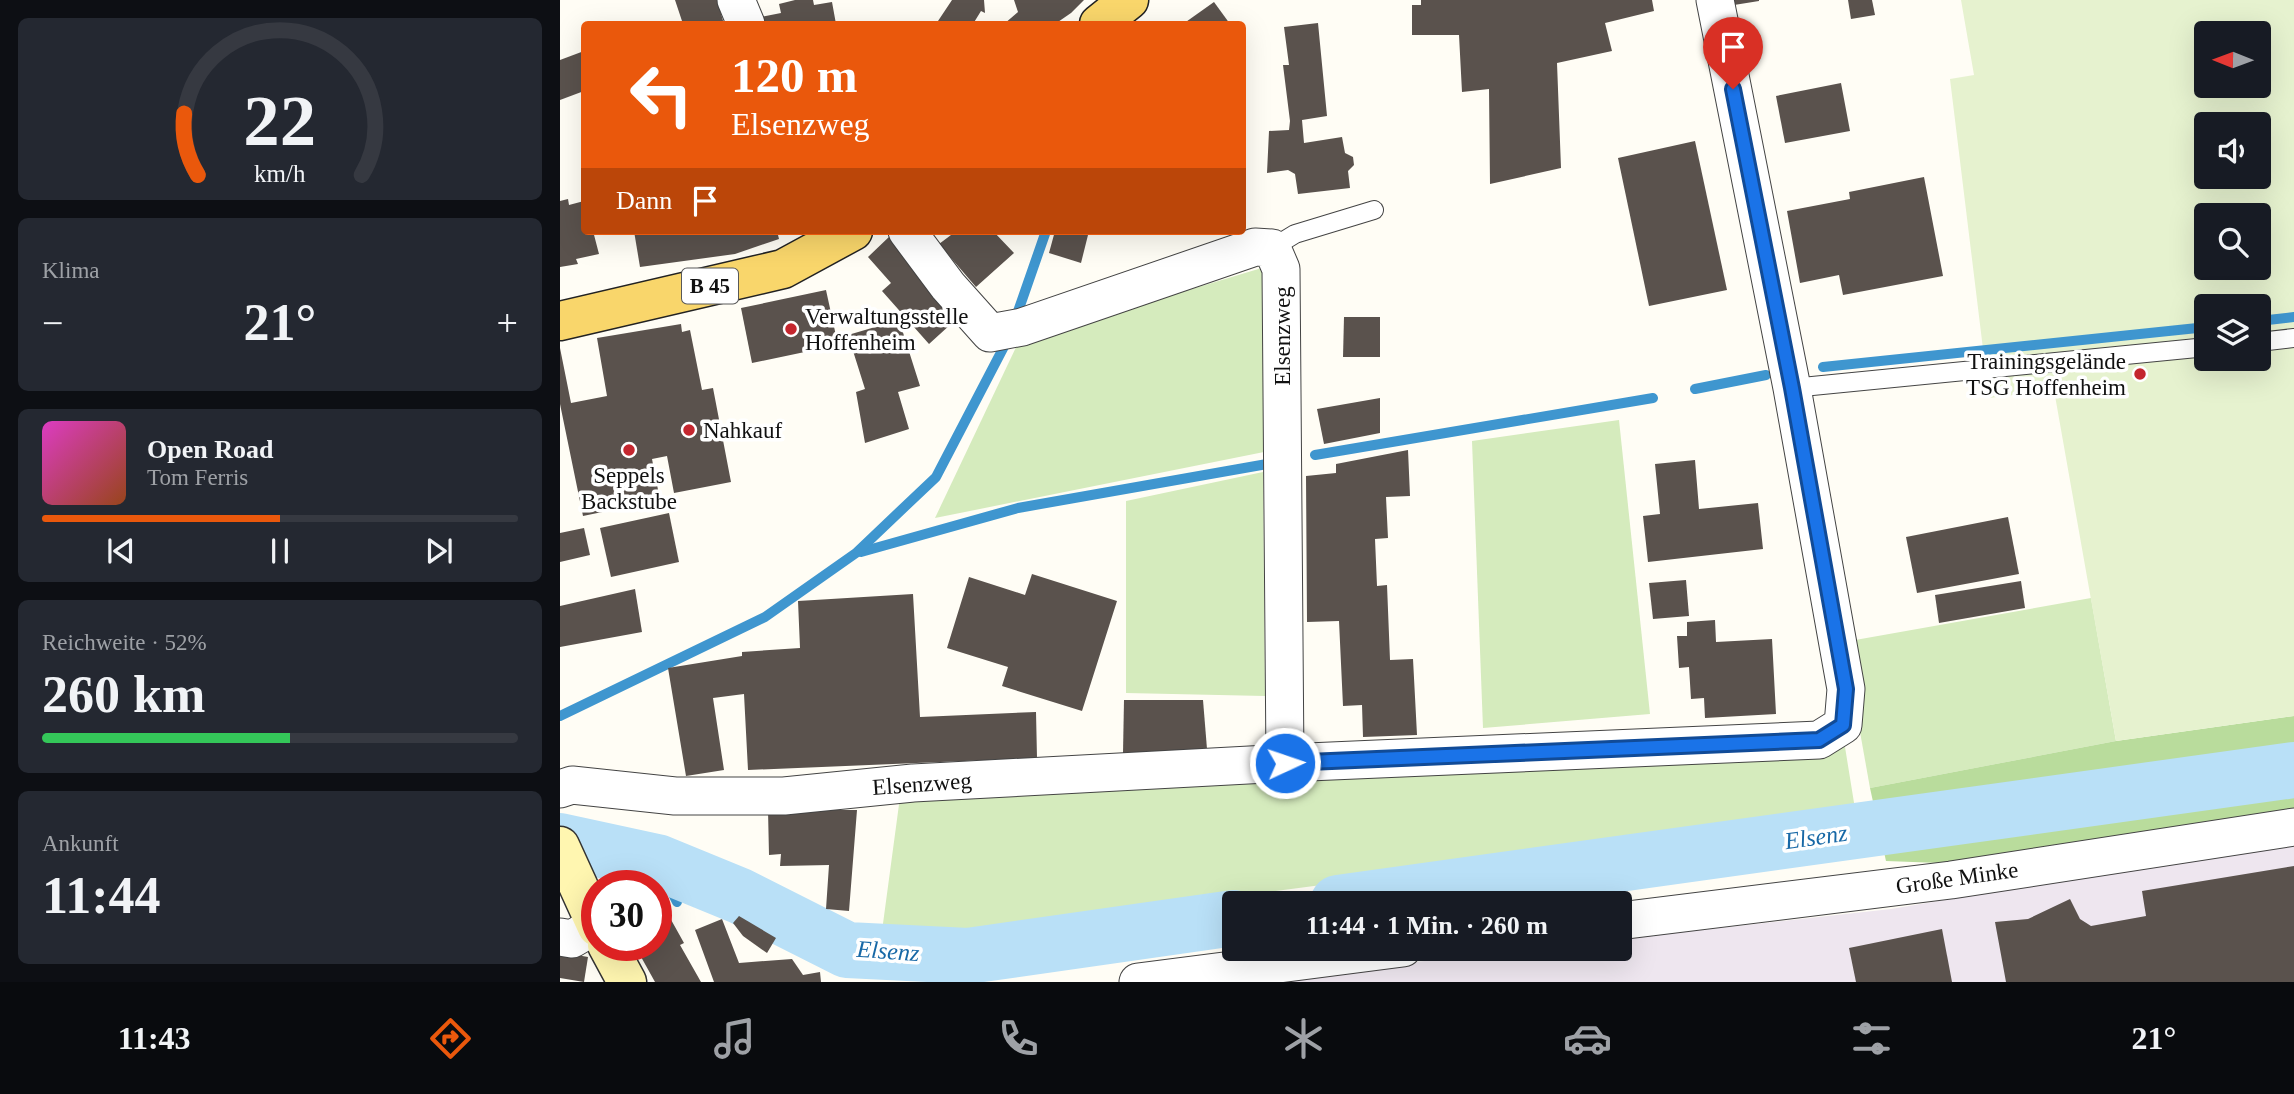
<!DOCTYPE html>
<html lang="de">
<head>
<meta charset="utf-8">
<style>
	:root { --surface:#171b24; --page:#242831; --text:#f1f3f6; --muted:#9ea1a6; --line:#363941; --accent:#ea580c }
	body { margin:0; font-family:Georgia,serif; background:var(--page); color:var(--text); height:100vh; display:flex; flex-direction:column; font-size:26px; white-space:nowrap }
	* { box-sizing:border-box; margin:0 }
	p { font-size:23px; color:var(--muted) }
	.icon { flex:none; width:38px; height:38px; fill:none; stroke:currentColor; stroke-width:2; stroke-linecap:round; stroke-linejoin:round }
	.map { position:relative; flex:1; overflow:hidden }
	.details { display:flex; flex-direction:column; gap:18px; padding:18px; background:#0d0f14; width:560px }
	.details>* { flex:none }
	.banner { position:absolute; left:21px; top:21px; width:665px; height:214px; border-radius:7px; box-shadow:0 7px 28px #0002; background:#ea580c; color:#fff; overflow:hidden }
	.needle { width:46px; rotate:271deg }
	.controls { position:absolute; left:1634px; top:21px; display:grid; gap:14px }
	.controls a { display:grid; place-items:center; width:77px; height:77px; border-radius:7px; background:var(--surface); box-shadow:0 7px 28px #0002; font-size:35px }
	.speed { position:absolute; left:21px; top:870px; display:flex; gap:14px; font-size:35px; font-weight:700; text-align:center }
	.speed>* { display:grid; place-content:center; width:91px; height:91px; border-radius:50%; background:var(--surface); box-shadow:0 7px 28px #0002; line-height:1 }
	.speed .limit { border:10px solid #d22; background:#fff; color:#111 }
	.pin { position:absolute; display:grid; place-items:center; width:60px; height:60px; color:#fff; margin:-72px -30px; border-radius:50% 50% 50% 0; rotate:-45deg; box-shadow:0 0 7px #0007 }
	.pin .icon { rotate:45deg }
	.me { position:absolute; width:77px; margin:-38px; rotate:87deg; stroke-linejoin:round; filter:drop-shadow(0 0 5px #0008) }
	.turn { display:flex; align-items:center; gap:24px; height:147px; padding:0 35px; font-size:32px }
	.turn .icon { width:91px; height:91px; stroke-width:2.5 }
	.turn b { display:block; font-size:49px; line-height:60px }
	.then { display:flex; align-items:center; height:66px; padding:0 35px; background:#0003; gap:14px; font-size:26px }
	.big { font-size:52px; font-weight:700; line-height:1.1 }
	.details .tile { flex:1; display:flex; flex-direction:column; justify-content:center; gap:10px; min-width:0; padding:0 24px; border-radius:10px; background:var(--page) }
	.details .dial { align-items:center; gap:0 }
	.dial svg { height:182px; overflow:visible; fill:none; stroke:var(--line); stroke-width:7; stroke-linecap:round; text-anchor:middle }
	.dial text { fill:var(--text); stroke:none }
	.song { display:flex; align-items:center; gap:21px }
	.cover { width:84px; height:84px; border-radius:10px; background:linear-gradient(135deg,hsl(310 70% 55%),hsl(20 70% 35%)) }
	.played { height:7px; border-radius:4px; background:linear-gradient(90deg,var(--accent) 50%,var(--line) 50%) }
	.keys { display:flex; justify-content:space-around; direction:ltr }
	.heat { display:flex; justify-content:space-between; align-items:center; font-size:38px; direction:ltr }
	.charge { height:10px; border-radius:5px; background:linear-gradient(90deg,#34c759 52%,var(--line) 0) }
	.trip { position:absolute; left:662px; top:891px; width:410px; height:70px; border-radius:7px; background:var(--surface); box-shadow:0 7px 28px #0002; font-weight:700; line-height:70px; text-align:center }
	.menu { display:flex; height:112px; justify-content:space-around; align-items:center; background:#090b0e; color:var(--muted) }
	.menu .icon { width:49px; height:49px }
	.menu .selected { color:var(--accent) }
	.menu b { font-size:32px; color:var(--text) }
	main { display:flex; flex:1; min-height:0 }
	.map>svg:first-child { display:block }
	.industrial { fill:#eee6ef }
	.green { fill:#d5ebbd }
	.forest { fill:#b9dc9c }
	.pitch { fill:#e6f2cf; fill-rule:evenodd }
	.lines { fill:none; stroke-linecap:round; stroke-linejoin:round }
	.stream { stroke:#3f96cf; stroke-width:10 }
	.river { stroke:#b9e0f7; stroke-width:56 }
	.building { fill:#5a524d }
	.lane-casing { stroke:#444; stroke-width:20 }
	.street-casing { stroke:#444; stroke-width:39 }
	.secondary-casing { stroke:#333; stroke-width:41 }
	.primary-casing { stroke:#222; stroke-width:41 }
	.lane { stroke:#fff; stroke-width:18 }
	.street { stroke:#fff; stroke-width:37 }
	.secondary { stroke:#fff6b0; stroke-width:38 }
	.primary { stroke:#f9d66b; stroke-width:38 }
	.route-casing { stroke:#114b97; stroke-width:18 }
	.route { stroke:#1a73e8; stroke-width:12 }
	.poi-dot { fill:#c4262e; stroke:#fff; stroke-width:2.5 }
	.labels { text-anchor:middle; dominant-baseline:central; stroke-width:7; stroke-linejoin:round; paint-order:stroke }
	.shield { fill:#fff; stroke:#585858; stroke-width:2 }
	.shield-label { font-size:21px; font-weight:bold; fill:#111 }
	.poi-label { font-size:23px; fill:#111; stroke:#fff; text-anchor:start }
	.street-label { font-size:23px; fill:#111; stroke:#fff }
	.water-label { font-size:24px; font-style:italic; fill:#1768a6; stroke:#fff }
</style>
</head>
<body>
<main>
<section class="details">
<div class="tile dial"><svg viewBox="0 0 100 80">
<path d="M14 69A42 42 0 1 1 86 69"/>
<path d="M14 69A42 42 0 0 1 8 42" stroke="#ea580c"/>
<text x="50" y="56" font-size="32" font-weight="700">22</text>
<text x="50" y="72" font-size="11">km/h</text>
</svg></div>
<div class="tile"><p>Klima</p>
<div class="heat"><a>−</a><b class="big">21°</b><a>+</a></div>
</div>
<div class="tile">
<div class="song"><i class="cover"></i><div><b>Open Road</b><p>Tom Ferris</p></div></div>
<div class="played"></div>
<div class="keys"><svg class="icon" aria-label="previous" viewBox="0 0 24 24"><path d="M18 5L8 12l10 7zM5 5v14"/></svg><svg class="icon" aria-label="pause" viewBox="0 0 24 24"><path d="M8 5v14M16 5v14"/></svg><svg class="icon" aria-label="next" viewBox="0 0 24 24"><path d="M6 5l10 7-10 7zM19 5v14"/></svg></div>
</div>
<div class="tile"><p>Reichweite · 52%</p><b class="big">260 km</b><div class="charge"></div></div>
<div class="tile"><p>Ankunft</p><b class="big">11:44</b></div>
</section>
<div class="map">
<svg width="1734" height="982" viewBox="0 0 1734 982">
	<rect width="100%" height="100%" fill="#fffdf5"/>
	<polygon class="industrial" points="1734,841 1734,982 690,982 689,980 975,949 1059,948 1059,939 1331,909"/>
	<g class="green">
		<polygon points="705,267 704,452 375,518 459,341"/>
		<polygon points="1059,420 1090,714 923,728 912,441"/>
		<polygon points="703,472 705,696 566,693 566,501"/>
		<polygon points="1531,598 1556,741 1310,788 1284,642"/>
		<polygon points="1285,747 1296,815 700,893 411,946 322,931 340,797"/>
	</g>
	<polygon class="forest" points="1734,716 1734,841 1567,870 1326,861 1310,788 1556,741"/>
	<path class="pitch" d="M1401,0H1734V716L1556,741L1494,390L1429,398L1390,79L1414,75ZM1647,33H1699V86H1647ZM1647,124H1699V177H1647ZM1647,215H1699V268H1647ZM1647,306H1699V359H1647Z"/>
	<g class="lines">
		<g class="stream">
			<polyline points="455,320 486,231"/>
			<polyline points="1699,321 1734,317"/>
			<polyline points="1263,367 1647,327"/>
			<polyline points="1135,389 1206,375"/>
			<polyline points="755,455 1093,398"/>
			<polyline points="301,552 458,508 707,464"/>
			<polyline points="0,716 205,617 296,553 376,477 449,337"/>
			<polyline points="97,862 117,902"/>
		</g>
		<g class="river">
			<polyline points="0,841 97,862 180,896 287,950 408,956 674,918"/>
			<polyline points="778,903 1734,770"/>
		</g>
	</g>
	<g class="building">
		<polygon points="115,0 157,0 164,24 123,24"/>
		<polygon points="235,0 253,0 254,5 272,2 276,24 203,24 201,17 221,13 219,4"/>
		<polygon points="392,0 424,0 425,13 421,11 413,24 376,24"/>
		<polygon points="454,0 524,0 511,13 495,24 444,24 458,12"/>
		<polygon points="861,0 1092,0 1094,11 1045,23 1052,51 997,63 1001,168 930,184 929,89 902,92 899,35 852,35 852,5 861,5"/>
		<polygon points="1174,0 1199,0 1199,1 1174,5"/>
		<polygon points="1288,0 1312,0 1315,15 1291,19"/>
		<polygon points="654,2 670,24 623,24"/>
		<polygon points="758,23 767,116 742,120 744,143 782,137 785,153 793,157 794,165 788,171 790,188 738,194 735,174 728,170 707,173 709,131 729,130 730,121 723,65 729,65 724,27"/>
		<polygon points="24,51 24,91 0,100 0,60"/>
		<polygon points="1281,83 1290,131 1225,143 1216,96"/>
		<polygon points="1135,141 1167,290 1089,306 1058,158"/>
		<polygon points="1364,177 1383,276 1283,295 1279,275 1240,283 1227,211 1290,199 1289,192"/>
		<polygon points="8,199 9,205 24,201 24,231 33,231 39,254 16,259 18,264 0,267 0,201"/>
		<polygon points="74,231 217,231 219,239 175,254 80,267"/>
		<polygon points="387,231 433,231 454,253 416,287 379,244 391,235"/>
		<polygon points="495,231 529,231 521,263 489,253"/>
		<polygon points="331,235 402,314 369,344 322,291 331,283 308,257"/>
		<polygon points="266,290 278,345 192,363 181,308"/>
		<polygon points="784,317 820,317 820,357 783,357"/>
		<polygon points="339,320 360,386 338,392 349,429 305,443 296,392 305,389 288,335"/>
		<polygon points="121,324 122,332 130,330 142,390 153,388 171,482 114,493 107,456 92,459 100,500 23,516 0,404 0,348 11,403 47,396 37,338"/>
		<polygon points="820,398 820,433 764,444 757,409"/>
		<polygon points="848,450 850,496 826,497 828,538 815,539 817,586 827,585 830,660 853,659 857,735 803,737 802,705 783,706 779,621 747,622 746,476 776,473 776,464"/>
		<polygon points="1135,460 1139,509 1198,503 1203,549 1088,562 1083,516 1100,514 1095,464"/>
		<polygon points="109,513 119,562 51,577 40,528"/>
		<polygon points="1448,517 1459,574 1357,593 1346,537"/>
		<polygon points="24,528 30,555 0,562 0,533"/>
		<polygon points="472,574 557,601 522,711 442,686 448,667 387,648 409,577 465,595"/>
		<polygon points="1126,580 1129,616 1093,619 1089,583"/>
		<polygon points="1461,581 1465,608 1379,623 1375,595"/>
		<polygon points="75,589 82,632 0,647 0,606"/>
		<polygon points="353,594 360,717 476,712 477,758 188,770 184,694 153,698 164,770 126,776 108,668 182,656 182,652 240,648 238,601"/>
		<polygon points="1155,620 1156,642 1212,639 1216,714 1145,718 1144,698 1131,699 1129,667 1119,668 1117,636 1127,636 1127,622"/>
		<polygon points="564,700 643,700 647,749 563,753"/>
		<polygon points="208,810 297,810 289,911 266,909 269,865 220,866 221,854 209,855"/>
		<polygon points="1734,866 1734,982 1446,982 1435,922 1468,919 1510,899 1520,919 1531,926 1586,916 1582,891"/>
		<polygon points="100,900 124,943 120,945 141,982 95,982 75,946 96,945 96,902"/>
		<polygon points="179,916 216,938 207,953 183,936 173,923"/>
		<polygon points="162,919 179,963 232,959 243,975 260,972 261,982 154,982 135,930"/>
		<polygon points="1382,929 1392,982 1296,982 1289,948"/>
		<polygon points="0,952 28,957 24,982 0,978"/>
	</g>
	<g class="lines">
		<defs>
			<g id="lane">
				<polyline points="712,248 735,234 814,210"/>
				<polyline points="1699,342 1734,338"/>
				<polyline points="1232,388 1647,347"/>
			</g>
			<g id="street">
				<polyline points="176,0 186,24"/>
				<polyline points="347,231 388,286 430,333 462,327 695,247 712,248 721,269 725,763"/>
				<polyline points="0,789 12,785 115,796 224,796 353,783 725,763 1259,740 1283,725 1286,689 1232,388 1155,0"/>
				<polyline points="1059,921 1391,880 1734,827"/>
				<polyline points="0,937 12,939 36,925"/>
				<polyline points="578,982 843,948"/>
			</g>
			<g id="secondary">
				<polyline points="0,846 37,927"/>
				<polyline points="47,945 67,982"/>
			</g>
			<g id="primary">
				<polyline points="539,24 569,0"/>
				<polyline points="0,321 223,269 293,231"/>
			</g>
		</defs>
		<use href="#lane" class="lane-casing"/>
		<use href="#street" class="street-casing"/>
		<use href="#secondary" class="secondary-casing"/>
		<use href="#primary" class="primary-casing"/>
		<use href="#lane" class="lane"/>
		<use href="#street" class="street"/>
		<use href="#secondary" class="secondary"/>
		<use href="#primary" class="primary"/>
	</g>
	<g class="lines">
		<defs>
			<polyline id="route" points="725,763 1259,740 1283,725 1286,689 1232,388 1173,89"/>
		</defs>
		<use href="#route" class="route-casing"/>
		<use href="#route" class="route"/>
	</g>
	<g class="poi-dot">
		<circle cx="231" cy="329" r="7"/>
		<circle cx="1580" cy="374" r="7"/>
		<circle cx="129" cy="430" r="7"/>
		<circle cx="69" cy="450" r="7"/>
	</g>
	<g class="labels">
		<rect class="shield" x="122" y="268.5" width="56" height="35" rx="5"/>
		<g class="shield-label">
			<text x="150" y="286">B 45</text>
		</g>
		<g class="poi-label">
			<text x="245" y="316">Verwaltungsstelle<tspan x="245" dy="26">Hoffenheim</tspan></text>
			<text x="1566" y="361" text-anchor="end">Trainingsgelände<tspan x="1566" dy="26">TSG Hoffenheim</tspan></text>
			<text x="143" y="430">Nahkauf</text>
			<text x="69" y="475" text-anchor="middle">Seppels<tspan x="69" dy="26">Backstube</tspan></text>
		</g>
		<g class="street-label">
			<text transform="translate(722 336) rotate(-90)">Elsenzweg</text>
			<text transform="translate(362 784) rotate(-4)">Elsenzweg</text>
			<text transform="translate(1397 878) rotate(-8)">Große Minke</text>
		</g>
		<g class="water-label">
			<text transform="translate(1256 837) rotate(-8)">Elsenz</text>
			<text transform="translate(328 951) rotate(4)">Elsenz</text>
		</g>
	</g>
</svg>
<div class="controls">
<a><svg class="needle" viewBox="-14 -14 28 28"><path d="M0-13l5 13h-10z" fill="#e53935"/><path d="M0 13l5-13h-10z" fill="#9ea1a6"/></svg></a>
<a><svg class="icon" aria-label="sound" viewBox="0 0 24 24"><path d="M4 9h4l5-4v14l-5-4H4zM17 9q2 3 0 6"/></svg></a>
<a><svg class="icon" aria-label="search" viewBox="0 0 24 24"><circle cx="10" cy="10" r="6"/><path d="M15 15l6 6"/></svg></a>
<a><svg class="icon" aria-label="layers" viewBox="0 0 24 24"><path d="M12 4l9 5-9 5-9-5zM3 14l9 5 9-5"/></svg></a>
</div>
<div class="speed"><div class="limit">30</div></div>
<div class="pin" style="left:1173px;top:89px;background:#d93025"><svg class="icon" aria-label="arrive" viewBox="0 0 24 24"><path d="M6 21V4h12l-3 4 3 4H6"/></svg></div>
<svg class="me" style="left:725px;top:763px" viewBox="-20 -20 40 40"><circle r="17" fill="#1a73e8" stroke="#fff" stroke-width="3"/><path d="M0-11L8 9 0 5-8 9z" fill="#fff"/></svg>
<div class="trip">11:44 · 1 Min. · 260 m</div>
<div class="banner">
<div class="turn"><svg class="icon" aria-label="left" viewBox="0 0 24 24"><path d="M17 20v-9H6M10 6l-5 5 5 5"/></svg><div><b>120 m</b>Elsenzweg</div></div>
<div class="then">Dann<svg class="icon" aria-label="arrive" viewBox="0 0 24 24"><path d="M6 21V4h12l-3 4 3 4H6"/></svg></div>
</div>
</div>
</main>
<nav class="menu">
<b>11:43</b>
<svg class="icon selected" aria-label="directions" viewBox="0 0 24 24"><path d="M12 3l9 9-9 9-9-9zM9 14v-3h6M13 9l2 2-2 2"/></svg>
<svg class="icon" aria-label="music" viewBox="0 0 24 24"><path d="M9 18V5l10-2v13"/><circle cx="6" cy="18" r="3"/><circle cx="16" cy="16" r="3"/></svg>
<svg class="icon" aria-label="phone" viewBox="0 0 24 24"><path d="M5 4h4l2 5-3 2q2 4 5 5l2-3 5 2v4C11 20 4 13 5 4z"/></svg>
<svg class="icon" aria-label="climate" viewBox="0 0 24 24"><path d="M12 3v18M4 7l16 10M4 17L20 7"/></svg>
<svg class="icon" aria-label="car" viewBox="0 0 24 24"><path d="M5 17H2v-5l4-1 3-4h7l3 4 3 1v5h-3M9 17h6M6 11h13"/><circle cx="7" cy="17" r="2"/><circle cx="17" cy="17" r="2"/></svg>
<svg class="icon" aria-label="filters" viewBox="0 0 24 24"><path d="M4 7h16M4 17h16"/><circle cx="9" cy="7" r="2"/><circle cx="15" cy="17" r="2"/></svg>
<b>21°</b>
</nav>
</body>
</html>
